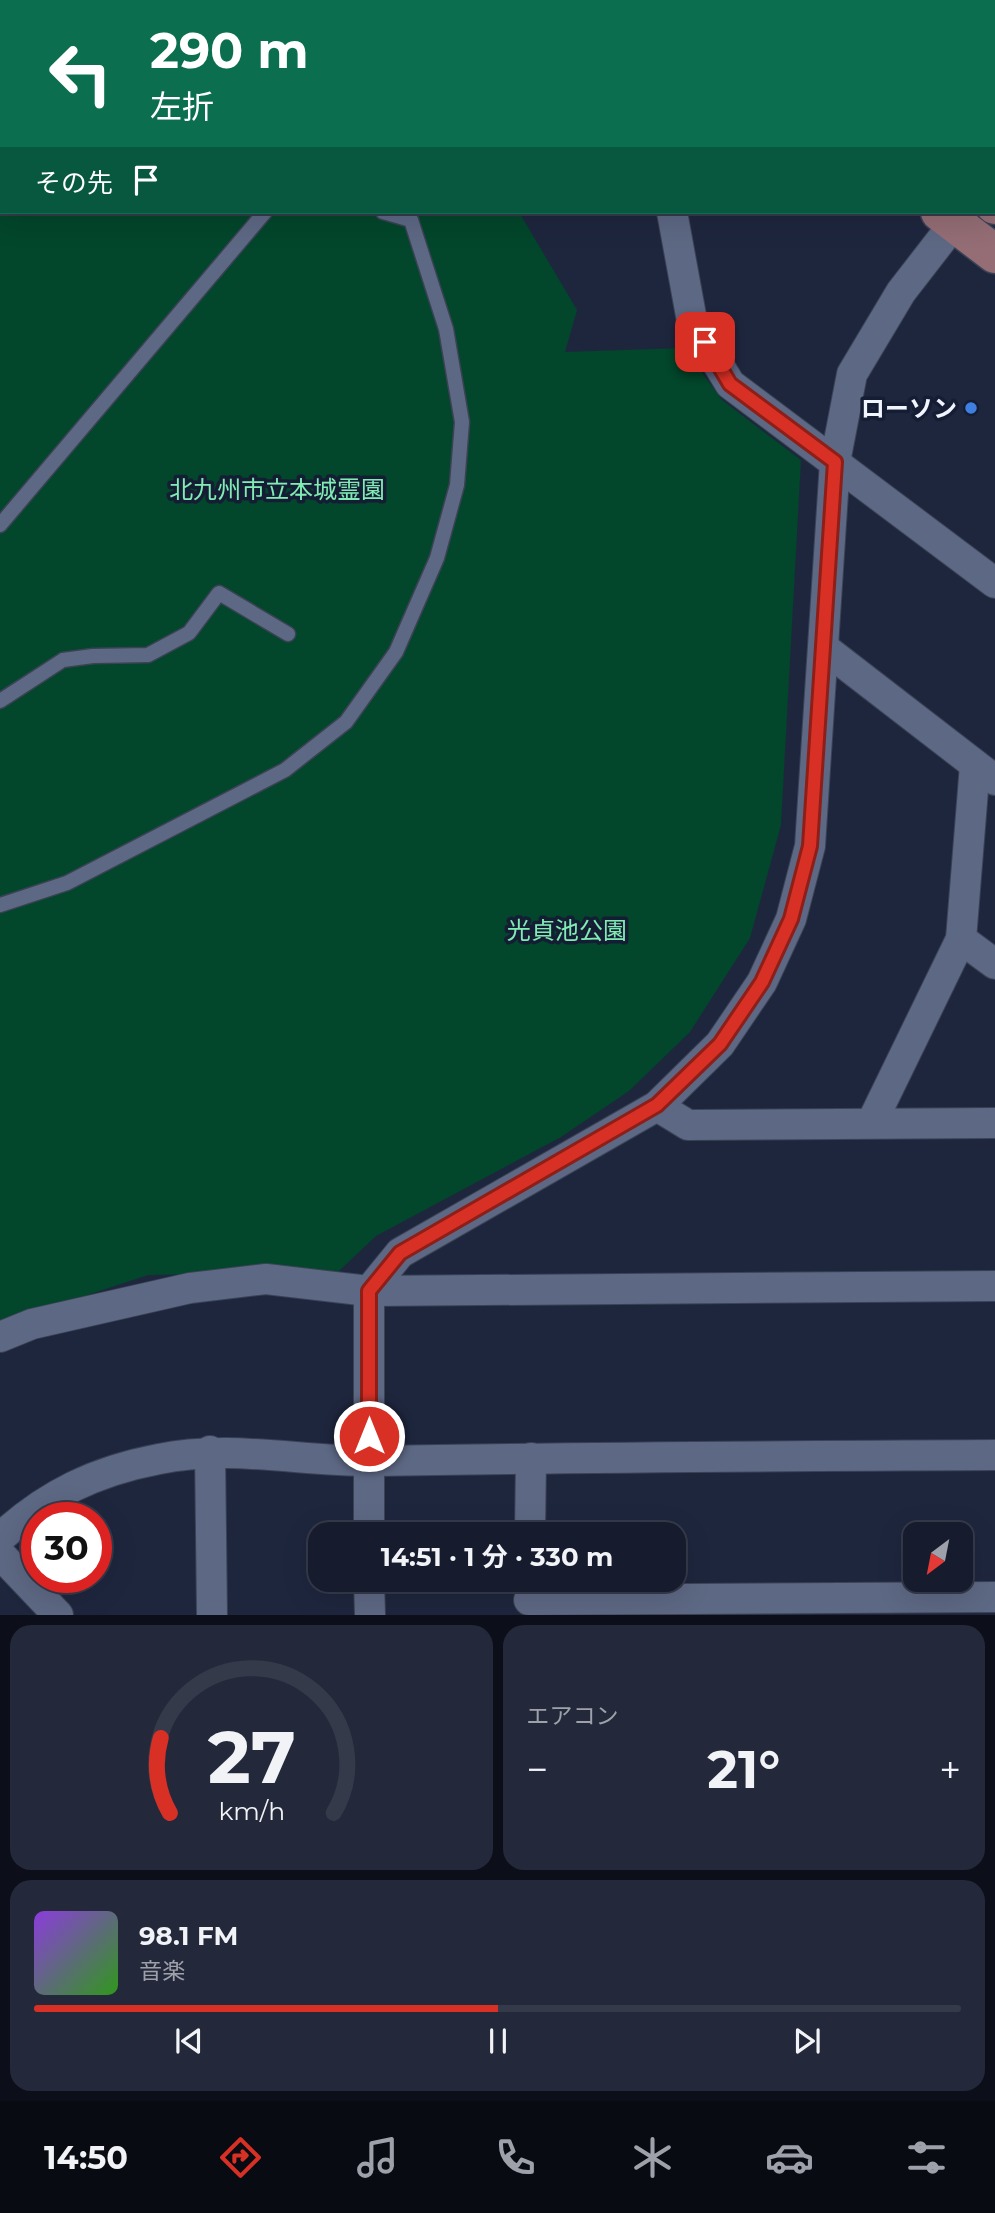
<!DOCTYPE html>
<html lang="ja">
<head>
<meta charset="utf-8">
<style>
	:root { --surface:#161c2e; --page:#23293a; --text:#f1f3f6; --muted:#9ea1aa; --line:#353a4a; --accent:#d93025 }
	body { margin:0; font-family:Montserrat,"Noto Sans JP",sans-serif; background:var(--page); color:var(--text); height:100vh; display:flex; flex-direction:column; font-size:26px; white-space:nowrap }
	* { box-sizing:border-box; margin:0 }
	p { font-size:23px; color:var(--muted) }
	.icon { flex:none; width:38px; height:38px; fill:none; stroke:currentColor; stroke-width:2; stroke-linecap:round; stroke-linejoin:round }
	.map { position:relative; height:1615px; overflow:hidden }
	.details { display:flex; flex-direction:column; gap:10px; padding:10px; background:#0c0f19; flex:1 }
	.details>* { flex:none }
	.guide { position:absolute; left:0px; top:0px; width:996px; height:214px; box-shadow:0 7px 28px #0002,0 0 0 2px var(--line); background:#0b6e4f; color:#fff; overflow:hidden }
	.needle { width:46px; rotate:212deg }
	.fabs { position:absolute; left:903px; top:1522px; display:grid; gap:14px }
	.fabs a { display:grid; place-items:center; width:70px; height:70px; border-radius:14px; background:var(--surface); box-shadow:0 7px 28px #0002,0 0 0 2px var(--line); font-size:35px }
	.speed { position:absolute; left:21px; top:1502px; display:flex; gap:14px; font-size:35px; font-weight:700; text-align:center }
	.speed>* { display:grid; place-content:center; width:91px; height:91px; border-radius:50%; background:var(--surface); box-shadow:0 7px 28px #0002,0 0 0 2px var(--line); line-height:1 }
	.speed .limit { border:10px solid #d22; background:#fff; color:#111 }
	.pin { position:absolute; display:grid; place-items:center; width:60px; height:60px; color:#fff; margin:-30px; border-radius:14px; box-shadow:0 4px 10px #0006 }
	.me { position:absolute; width:77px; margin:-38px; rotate:0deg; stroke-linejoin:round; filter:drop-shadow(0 0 5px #0008) }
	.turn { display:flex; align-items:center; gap:24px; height:147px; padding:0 35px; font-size:32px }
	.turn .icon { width:91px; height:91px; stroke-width:2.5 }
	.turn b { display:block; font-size:49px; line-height:60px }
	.then { display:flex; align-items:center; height:66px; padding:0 35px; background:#0003; gap:14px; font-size:26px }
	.big { font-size:52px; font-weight:700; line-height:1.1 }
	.details .tile { flex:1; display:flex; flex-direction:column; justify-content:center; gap:10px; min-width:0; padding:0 24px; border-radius:21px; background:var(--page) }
	.details .dial { align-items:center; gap:0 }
	.dial svg { height:182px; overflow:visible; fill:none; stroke:var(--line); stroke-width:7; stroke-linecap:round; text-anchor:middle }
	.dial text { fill:var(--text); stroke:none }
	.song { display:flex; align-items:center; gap:21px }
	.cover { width:84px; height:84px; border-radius:10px; background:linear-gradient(135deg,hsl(270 70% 55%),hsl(110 70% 35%)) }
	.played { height:7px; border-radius:4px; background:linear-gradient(90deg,var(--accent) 50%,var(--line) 50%) }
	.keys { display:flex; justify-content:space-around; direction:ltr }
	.heat { display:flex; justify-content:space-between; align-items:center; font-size:38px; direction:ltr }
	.details .tiles { flex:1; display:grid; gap:10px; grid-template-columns:1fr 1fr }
	.tile:last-child { grid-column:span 2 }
	.trip { position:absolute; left:308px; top:1522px; width:378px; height:70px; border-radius:21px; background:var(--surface); box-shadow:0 7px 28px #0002,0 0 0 2px var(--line); font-weight:700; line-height:70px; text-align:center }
	.tab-bar { display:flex; height:112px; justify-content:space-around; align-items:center; background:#090b12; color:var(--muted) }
	.tab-bar .icon { width:49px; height:49px }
	.tab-bar .on { color:var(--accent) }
	.tab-bar b { font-size:32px; color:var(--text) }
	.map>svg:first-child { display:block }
	.green { fill:#02462b }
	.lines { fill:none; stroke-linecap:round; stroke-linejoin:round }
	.service-casing { stroke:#3b4254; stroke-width:17 }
	.minor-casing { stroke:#3b4254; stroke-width:32 }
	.primary-casing { stroke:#3b4254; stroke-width:41 }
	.service { stroke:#5d6884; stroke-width:14 }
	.minor { stroke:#5d6884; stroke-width:30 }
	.primary { stroke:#946d75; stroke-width:38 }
	.route-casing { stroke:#8d1f18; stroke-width:18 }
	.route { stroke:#d93025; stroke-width:12 }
	.shop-dot { fill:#3f7fe0; stroke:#151d34; stroke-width:2.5 }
	.labels { text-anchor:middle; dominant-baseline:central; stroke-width:7; stroke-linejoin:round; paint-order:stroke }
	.poi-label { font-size:24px; font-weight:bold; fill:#f1f5ff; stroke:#151d34; text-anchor:end }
	.park-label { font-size:24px; fill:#80ecb4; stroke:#151d34 }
</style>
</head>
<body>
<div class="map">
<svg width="995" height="1615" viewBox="0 0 995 1615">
	<rect width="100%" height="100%" fill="#1e263e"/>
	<polygon class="green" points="0,0 308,2 2,2 2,212 519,212 577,310 565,352 684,348 722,400 801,460 781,825 750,938 690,1032 629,1091 561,1137 376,1236 338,1272 148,1275 0,1324"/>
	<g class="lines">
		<defs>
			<g id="service">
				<polyline points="270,0 271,2"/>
				<polyline points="451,2 453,0"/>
				<polyline points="0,122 2,123"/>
				<polyline points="0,525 265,212"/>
				<polyline points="0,701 63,660 93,656 148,655 189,633 219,593 288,634"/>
				<polyline points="0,905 67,883 285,770 346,722 396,652 437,558 457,485 462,422 446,329 411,220 383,212"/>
			</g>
			<g id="minor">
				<polyline points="470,0 473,2"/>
				<polyline points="994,170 995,169"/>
				<polyline points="672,212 692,321 730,384 995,583"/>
				<polyline points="824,648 995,780"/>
				<polyline points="961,939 995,964"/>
				<polyline points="657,1106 688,1125 995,1123"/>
				<polyline points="872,1122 961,939 975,765"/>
				<polyline points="0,1337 32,1324 190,1288 266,1279 369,1291 995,1286"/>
				<polyline points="210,1451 212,1615"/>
				<polyline points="369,1535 369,1291 400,1253 657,1106 720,1044 762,982 791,919 810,846 835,462 852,374 901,292 963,212"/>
				<polyline points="530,1535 531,1458"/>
				<path d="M0,1538C47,1494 96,1471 159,1459C231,1444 302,1462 375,1461C582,1457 788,1456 995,1455"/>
				<polyline points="0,1554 58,1615"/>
				<polyline points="369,1580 370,1615"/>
				<polyline points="529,1600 995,1597"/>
			</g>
			<g id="primary">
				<polyline points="718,0 720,2"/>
				<polyline points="772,0 774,2"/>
				<polyline points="994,204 995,205"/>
				<polyline points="940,212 995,254"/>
			</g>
		</defs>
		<use href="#service" class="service-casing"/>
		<use href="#minor" class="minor-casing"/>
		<use href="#primary" class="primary-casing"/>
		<use href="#service" class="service"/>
		<use href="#minor" class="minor"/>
		<use href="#primary" class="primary"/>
	</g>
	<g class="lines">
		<defs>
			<polyline id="route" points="369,1436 369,1291 400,1253 657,1105 720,1044 762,982 791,919 810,846 835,462 730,384 705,342"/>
		</defs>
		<use href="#route" class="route-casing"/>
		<use href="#route" class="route"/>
	</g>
	<circle class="shop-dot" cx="971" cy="408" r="7"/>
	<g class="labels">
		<g class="poi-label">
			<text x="957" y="408">ローソン</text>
		</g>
		<g class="park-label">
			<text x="277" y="489">北九州市立本城霊園</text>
			<text x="567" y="930">光貞池公園</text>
		</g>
	</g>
</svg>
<div class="fabs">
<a><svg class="needle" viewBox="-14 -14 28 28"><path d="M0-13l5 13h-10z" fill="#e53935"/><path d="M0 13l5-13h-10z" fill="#9ea1aa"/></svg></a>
</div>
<div class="speed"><div class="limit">30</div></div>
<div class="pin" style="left:705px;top:342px;background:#d93025"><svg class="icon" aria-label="arrive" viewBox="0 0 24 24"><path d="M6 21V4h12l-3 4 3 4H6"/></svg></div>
<svg class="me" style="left:369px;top:1436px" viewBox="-20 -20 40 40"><circle r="17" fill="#d93025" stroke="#fff" stroke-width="3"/><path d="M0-11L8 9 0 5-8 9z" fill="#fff"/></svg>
<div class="trip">14:51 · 1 分 · 330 m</div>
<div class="guide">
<div class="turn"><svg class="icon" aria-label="left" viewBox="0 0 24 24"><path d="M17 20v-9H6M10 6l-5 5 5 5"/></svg><div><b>290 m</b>左折</div></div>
<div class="then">その先<svg class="icon" aria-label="arrive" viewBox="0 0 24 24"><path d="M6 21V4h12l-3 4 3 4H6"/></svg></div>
</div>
</div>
<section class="details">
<div class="tiles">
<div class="tile dial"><svg viewBox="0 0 100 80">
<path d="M14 69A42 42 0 1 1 86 69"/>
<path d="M14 69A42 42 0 0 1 10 36" stroke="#d93025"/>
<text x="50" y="56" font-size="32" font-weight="700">27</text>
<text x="50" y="72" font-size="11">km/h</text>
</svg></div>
<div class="tile"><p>エアコン</p>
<div class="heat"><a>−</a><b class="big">21°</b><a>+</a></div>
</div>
<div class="tile">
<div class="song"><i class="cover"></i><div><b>98.1 FM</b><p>音楽</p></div></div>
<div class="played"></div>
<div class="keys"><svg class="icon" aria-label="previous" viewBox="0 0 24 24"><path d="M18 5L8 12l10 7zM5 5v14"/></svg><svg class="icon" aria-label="pause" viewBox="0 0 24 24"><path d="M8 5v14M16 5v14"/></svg><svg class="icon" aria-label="next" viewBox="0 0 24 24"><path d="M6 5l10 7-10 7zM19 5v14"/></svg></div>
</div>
</div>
</section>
<nav class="tab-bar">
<b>14:50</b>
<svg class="icon on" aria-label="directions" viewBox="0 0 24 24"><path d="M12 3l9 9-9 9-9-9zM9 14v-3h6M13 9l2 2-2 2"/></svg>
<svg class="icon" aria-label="music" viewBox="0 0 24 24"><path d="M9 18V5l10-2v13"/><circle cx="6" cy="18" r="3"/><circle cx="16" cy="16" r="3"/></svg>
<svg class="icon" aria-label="phone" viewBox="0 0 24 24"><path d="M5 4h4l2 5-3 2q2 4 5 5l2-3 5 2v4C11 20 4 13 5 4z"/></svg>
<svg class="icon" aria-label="climate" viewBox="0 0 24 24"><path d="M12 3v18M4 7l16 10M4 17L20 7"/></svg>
<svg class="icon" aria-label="car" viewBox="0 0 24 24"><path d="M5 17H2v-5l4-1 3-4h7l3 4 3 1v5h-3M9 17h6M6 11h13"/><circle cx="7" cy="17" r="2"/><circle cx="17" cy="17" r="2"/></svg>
<svg class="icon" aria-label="filters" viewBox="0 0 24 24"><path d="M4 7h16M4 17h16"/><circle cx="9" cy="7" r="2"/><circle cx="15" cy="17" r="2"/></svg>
</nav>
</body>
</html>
